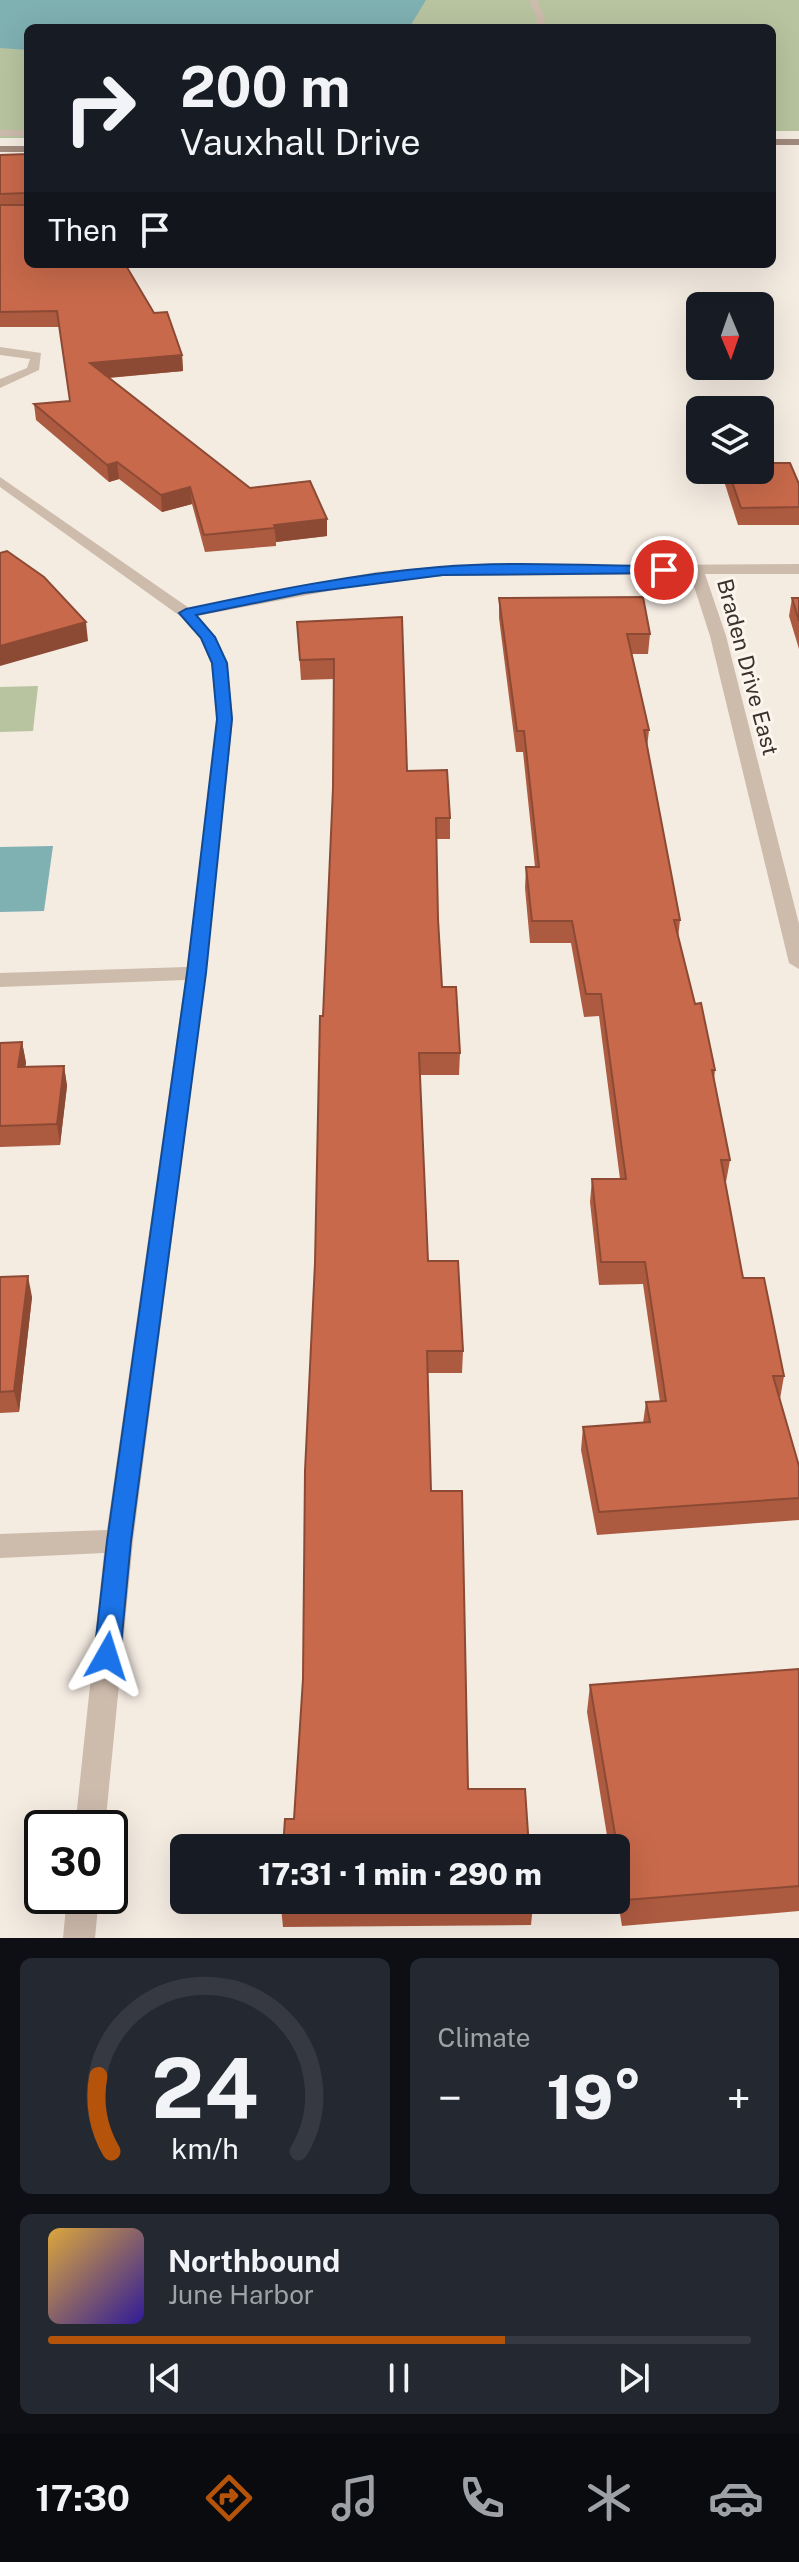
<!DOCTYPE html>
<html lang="en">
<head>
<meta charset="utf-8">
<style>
	:root { --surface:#171b24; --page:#242831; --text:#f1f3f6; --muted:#9ea1a6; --line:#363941; --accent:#b45309 }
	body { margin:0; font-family:"Public Sans",sans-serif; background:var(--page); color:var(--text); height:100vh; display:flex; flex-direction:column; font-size:30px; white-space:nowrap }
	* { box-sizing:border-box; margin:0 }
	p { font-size:26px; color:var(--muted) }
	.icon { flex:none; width:44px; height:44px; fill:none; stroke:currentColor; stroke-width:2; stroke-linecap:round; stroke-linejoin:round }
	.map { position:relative; height:1938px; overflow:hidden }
	.side { display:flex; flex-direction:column; gap:20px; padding:20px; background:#0d0f14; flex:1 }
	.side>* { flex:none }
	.guide { position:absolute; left:24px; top:24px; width:752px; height:244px; border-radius:12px; box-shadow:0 8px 32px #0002; background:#171b24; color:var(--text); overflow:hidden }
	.needle { width:52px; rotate:178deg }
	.controls { position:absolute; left:686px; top:292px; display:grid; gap:16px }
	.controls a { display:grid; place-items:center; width:88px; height:88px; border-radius:12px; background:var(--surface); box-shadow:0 8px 32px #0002; font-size:40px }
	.speed { position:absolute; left:24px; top:1810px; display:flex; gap:16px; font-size:40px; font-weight:700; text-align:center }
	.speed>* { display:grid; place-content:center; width:104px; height:104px; border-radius:50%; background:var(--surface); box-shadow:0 8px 32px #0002; line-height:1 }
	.speed .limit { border:4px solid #111; border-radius:12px; background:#fff; color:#111 }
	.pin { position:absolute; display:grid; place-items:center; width:68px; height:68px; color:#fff; margin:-34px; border:4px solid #fff; border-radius:50%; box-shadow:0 2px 8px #0007 }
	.me { position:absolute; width:88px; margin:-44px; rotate:6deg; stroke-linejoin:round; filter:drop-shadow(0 0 6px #0008) }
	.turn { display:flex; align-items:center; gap:28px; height:168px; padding:0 24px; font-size:36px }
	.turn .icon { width:104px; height:104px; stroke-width:2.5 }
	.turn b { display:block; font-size:56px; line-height:68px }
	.then { display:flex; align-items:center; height:76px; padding:0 24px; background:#0003; gap:16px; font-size:30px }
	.big { font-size:60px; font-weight:800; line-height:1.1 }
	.side .tile { flex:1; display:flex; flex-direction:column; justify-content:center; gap:12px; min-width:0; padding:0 28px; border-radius:12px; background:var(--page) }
	.side .dial { align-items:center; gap:0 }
	.dial svg { height:208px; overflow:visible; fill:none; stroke:var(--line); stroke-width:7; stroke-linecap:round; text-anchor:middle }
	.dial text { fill:var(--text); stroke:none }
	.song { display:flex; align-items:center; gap:24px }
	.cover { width:96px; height:96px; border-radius:12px; background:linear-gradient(135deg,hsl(40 70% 55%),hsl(250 70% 35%)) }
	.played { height:8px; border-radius:4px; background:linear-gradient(90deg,var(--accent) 65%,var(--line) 65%) }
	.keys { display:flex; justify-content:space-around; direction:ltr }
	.heat { display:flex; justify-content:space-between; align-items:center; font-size:44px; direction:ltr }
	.side .tiles { flex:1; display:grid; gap:20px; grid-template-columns:1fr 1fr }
	.tile:last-child { grid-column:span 2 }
	.trip { position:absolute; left:170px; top:1834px; width:460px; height:80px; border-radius:12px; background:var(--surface); box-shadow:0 8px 32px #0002; font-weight:800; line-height:80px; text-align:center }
	.tabs { display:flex; height:128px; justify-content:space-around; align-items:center; background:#090b0e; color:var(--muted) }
	.tabs .icon { width:56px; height:56px }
	.tabs .current { color:var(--accent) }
	.tabs b { font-size:36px; color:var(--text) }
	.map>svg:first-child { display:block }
	.green { fill:#b8c4a0 }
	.water { fill:#7fb0b2 }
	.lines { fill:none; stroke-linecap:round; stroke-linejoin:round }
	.lane { fill:#cdbbac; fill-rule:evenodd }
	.street { fill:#cdbbac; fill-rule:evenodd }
	.secondary { fill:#a18a7d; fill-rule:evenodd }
	.wall { fill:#ac5a40 }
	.shaded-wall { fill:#8c4a34 }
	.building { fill:#c8694b; stroke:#8c4a34; stroke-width:2 }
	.route { fill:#1a73e8; stroke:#114b97; stroke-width:2 }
	.labels { text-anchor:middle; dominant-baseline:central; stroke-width:6; stroke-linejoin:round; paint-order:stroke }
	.street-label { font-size:22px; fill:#3b302b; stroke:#fbf5ee }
</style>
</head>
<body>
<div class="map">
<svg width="799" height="1938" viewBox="0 0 799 1938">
	<rect width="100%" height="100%" fill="#f4ebe1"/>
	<g class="green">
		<polygon points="0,0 799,0 799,131 772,131 772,28 28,28 28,138 0,138"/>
		<polygon points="38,686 33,731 0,732 0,687"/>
	</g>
	<g class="water">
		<polygon points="0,0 426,0 409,28 28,28 28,50 0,48"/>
		<polygon points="53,846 44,911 0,912 0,847"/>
	</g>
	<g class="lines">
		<g class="lane">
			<polygon points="529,0 537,0 545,19 544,28 536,28 537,19"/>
			<rect x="0" y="130" width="28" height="6"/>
		</g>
		<g class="street">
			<polygon points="0,347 41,353 39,370 0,388 0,379 27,368 30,359 0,355"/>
			<polygon points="0,477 189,608 376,572 443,566 799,564 799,574 705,574 726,636 799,924 799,969 789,963 710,636 690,574 443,576 376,582 197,616 215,637 227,663 233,719 206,973 133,1541 105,1828 75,1828 104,1553 0,1558 0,1534 107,1530 185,980 0,987 0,973 187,967 217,719 211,663 200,638 180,616 0,487"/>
			<polygon points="67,1896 99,1896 95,1938 63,1938"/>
		</g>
		<g class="secondary">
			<rect x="772" y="139" width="27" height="6"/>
			<rect x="0" y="146" width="28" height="6"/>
		</g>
	</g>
	<g class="wall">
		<polygon points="28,154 28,264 154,313 182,355 183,371 109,378 250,488 327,519 327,536 276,542 276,546 205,552 192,504 162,512 119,479 109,482 36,420 34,404 70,401 59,327 0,327 0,155"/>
		<polygon points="725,470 760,470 799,484 799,525 738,525 724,481"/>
		<polygon points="499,598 650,634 648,654 632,654 649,730 647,748 680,920 678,938 695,1004 715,1070 714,1080 730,1160 726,1182 725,1182 743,1278 784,1376 780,1399 799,1466 799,1520 597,1535 581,1450 583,1427 643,1423 646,1402 660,1402 643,1284 599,1285 590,1202 592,1179 620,1179 599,1016 584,1017 571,943 530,943 525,888 526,867 535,867 523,752 516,752 499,618"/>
		<polygon points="792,598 799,598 799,649 789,616"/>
		<polygon points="402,617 407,771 450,818 450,839 436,839 438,919 442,987 460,1053 459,1075 420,1075 428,1261 463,1351 462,1373 428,1373 431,1491 468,1789 294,1819 303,1679 323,1016 333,788 334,679 301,680 297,622"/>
		<polygon points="22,1042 26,1063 25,1067 64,1066 67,1086 60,1145 0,1147 0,1043"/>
		<polygon points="0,1277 32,1297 19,1412 0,1413"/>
		<polygon points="799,1669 799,1911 622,1926 616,1890 616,1848 609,1848 587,1712 590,1685"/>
		<polygon points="533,1905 531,1925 283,1927 281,1907"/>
	</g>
	<g class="shaded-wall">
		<polygon points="182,355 183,371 92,379 90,363"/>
		<polygon points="117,462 119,479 109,482 107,465"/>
		<polygon points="190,487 192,504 162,512 161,495"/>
		<polygon points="327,519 327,536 276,542 274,525"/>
		<polygon points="86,622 88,641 0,666 0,646"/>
		<polygon points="22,1042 26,1063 22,1088 18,1067"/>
		<polygon points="64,1066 67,1086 60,1145 57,1124"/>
		<polygon points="28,1276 32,1297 19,1412 14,1391"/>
	</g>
	<g class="building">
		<polygon points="28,154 28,198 26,193 0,194 0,155"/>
		<polygon points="28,203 28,264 125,264 154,313 167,312 182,355 90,363 250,488 310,481 327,519 274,525 275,528 204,535 190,487 161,495 117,462 107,465 34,404 70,401 57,311 0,312 0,205 26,205"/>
		<polygon points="760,463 790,463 799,484 799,507 741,508 728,470 760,470"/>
		<polygon points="7,551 44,577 86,622 0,646 0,553"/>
		<polygon points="643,597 650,634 627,634 649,730 644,730 680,920 674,920 695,1004 701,1003 715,1070 712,1070 730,1160 721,1160 743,1278 764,1278 784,1376 773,1376 799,1466 799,1498 599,1512 583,1427 650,1422 646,1402 666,1401 645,1262 601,1262 592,1179 626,1179 601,994 586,994 572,921 532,921 526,867 539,867 524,731 517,731 499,598"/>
		<polygon points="792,598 799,598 799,621"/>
		<polygon points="402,617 407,771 447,770 450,818 436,818 438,919 442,987 456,987 460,1053 419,1053 428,1261 458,1261 463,1351 427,1351 431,1491 462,1491 468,1789 525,1789 529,1848 283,1848 285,1819 294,1819 303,1679 305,1471 315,1263 320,1016 323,1016 333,788 334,659 300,660 297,622"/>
		<polygon points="22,1042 18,1067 64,1066 57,1124 0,1126 0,1043"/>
		<polygon points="28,1276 14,1391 0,1392 0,1277"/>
		<polygon points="799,1669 799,1886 626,1900 590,1685"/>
		<polygon points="282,1900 533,1900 533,1905 281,1907"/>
	</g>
	<path class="route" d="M664,566L671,570L669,573L443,575L304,593L196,615L215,637L227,663L232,719L206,973L131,1541L120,1656L117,1664L107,1668L98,1664L94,1656L107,1541L187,973L217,719L212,663L201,638L179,613L186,609C270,591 353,574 439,567C513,561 590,566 664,566Z"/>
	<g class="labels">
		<g class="street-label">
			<text transform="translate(748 667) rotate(75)">Braden Drive East</text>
		</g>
	</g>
</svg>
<div class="controls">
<a><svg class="needle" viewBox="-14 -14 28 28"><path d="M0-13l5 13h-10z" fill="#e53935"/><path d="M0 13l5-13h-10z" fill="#9ea1a6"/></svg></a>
<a><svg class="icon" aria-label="layers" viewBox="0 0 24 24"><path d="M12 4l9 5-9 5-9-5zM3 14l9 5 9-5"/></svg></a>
</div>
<div class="speed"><div class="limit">30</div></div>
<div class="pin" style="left:664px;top:570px;background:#d93025"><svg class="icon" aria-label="arrive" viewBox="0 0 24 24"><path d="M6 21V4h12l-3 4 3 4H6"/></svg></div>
<svg class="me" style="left:107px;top:1656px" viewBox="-20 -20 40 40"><path d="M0-17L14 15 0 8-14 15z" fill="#1a73e8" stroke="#fff" stroke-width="4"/></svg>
<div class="trip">17:31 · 1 min · 290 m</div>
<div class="guide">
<div class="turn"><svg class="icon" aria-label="right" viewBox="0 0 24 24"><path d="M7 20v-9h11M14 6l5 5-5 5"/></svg><div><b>200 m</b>Vauxhall Drive</div></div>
<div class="then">Then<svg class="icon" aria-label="arrive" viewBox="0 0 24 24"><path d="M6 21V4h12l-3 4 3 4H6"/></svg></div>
</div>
</div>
<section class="side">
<div class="tiles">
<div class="tile dial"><svg viewBox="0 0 100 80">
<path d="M14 69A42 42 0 1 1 86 69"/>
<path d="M14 69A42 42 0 0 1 9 40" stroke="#b45309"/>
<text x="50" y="56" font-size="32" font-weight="700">24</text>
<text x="50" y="72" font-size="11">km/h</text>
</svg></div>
<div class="tile"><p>Climate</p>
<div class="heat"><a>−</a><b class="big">19°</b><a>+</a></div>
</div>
<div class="tile">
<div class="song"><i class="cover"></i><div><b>Northbound</b><p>June Harbor</p></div></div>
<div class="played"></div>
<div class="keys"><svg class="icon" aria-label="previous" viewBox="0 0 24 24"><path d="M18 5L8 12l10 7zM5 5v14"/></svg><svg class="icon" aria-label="pause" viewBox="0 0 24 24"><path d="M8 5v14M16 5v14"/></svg><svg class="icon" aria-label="next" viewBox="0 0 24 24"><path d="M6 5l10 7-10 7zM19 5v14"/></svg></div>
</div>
</div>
</section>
<nav class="tabs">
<b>17:30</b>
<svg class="icon current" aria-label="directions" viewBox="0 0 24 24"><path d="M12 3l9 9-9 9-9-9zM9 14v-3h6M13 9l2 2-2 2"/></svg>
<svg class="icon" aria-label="music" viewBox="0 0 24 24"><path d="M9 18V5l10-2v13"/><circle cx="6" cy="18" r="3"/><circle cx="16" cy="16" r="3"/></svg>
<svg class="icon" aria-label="phone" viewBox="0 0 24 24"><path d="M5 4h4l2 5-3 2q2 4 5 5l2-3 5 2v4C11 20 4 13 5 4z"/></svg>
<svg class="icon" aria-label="climate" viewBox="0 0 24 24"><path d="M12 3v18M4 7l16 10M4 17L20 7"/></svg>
<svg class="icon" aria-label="car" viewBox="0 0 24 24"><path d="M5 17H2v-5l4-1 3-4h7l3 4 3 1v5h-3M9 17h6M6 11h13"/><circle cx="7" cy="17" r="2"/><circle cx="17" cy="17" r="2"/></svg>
</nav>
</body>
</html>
